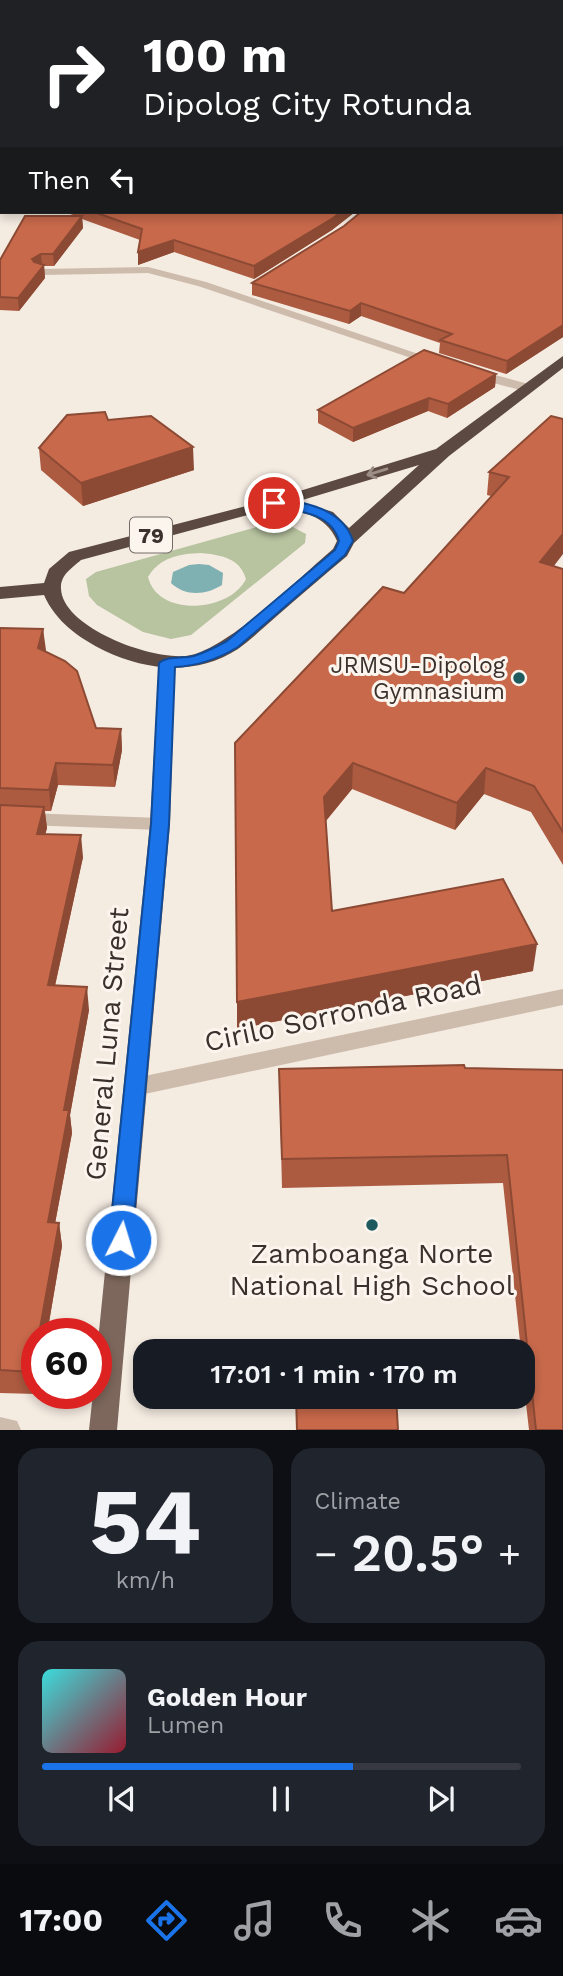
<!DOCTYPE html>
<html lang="en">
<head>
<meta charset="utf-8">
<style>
	:root { --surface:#171b24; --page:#20242c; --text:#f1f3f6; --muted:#9ea1a6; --line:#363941; --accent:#1a73e8 }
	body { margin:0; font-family:"Work Sans",sans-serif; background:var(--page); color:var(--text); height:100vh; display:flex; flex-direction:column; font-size:26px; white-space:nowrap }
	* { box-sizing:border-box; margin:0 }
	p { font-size:23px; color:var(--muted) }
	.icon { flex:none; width:38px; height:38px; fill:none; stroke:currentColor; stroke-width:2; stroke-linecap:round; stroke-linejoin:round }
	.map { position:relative; height:1430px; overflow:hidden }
	.details { display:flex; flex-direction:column; gap:18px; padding:18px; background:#0d0f14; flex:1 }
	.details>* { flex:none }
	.top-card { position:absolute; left:0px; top:0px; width:564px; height:214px; box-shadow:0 4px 10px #0003; background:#202124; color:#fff; overflow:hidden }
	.speed { position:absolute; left:21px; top:1318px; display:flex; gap:14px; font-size:35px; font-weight:700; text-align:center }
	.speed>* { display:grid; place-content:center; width:91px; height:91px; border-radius:50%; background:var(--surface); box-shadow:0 4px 10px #0003; line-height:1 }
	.speed .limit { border:10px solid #d22; background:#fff; color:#111 }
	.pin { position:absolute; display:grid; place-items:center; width:60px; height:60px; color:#fff; margin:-30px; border:4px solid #fff; border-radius:50%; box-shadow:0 2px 7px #0007 }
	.me { position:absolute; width:77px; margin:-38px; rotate:5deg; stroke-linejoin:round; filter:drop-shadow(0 0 5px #0008) }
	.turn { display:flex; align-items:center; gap:24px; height:147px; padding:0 28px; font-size:32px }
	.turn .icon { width:91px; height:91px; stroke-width:2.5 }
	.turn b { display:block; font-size:49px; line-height:60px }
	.then { display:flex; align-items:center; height:66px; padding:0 28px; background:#0003; gap:14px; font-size:26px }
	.big { font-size:52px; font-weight:600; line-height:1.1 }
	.details .card { flex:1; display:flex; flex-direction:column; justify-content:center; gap:10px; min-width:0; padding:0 24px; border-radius:21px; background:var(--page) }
	.details .dial { align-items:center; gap:0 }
	.dial b { font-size:91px; line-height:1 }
	.song { display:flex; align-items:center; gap:21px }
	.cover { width:84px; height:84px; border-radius:10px; background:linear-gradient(135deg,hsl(180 70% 55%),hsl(350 70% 35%)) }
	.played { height:7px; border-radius:4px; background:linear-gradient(90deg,var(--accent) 65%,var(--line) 65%) }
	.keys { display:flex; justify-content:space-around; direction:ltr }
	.heat { display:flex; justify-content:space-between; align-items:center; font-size:38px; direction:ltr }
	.details .tiles { flex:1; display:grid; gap:18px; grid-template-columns:1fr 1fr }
	.card:last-child { grid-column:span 2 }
	.trip { position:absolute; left:133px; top:1339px; width:402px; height:70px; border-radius:21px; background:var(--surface); box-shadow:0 4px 10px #0003; font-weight:600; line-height:70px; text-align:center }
	.menu { display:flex; height:112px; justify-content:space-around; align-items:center; background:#090b0e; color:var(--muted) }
	.menu .icon { width:49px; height:49px }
	.menu .active { color:var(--accent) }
	.menu b { font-size:32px; color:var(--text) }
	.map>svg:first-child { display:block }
	.green { fill:#b8c4a0; fill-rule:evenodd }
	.water { fill:#7fb0b2 }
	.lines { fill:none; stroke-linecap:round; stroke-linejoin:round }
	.minor { fill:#cdbbac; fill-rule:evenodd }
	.major { fill:#7d675c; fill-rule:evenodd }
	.highway { fill:#5c4a42; fill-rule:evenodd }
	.wall { fill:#ac5a40 }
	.shaded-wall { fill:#8c4a34 }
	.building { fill:#c8694b; stroke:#8c4a34; stroke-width:2 }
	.oneway { stroke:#9c8e87 }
	.route { fill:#1a73e8; stroke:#114b97; stroke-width:2 }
	.poi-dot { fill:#1f5a5e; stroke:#fbf5ee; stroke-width:2.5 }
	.labels { text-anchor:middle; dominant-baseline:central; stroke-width:6; stroke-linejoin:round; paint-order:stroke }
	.shield { fill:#fbf5ee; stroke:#756b66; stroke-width:2 }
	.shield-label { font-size:21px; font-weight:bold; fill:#3b302b }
	.poi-label { font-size:23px; fill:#3b302b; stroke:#fbf5ee; text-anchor:end }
	.near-street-label { font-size:28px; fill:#3b302b; stroke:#fbf5ee }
	.near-poi-label { font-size:28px; fill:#3b302b; stroke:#fbf5ee }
</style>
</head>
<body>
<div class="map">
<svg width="563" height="1430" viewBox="0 0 563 1430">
	<rect width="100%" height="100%" fill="#f4ebe1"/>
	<path class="green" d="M285,523L306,534L305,543L191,635L171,639L143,632L97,605L89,596L86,579L96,572L257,527ZM201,553C221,555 240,558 246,579C230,612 158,618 148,577C160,557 179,554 201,553Z"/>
	<path class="water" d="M199,564L209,565L223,573L222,585C206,595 186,597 171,583L173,572L189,565Z"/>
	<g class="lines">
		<g class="minor">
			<polygon points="148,267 206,282 442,362 436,366 432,365 198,286 148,273 42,275 36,272 42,269"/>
			<polygon points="473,369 532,385 533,388 527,392 468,376 468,370"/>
			<polygon points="0,812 160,818 167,820 170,824 167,828 160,830 0,824"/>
			<polygon points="563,989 563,1005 135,1096 127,1093 124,1087 127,1081 135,1078"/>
			<polygon points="0,1417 17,1421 21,1430 0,1430"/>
		</g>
		<polygon class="major" points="167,658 175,663 170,824 117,1430 89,1430 93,1393 96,1393 96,1361 150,824 159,663"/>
		<path class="highway" d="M563,356V368L449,456L354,543L347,556C324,575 301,595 278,615C265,626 252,639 238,649C196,676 148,671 105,651C79,638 56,622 44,595L0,599V587L44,583L49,569L69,552L277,498L436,449ZM419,465L349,528L333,512L299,501ZM274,508C300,511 326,514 337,541L333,549C299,578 232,645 191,655C158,663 63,629 61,589C60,575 72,568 81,560Z"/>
	</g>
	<g class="wall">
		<polygon points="0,0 563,0 563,337 506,374 439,353 440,343 361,316 349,324 252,295 252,283 562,212 562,2 2,2 2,169 0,169"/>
		<polygon points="64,212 355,212 332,230 254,279 174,252 138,265 140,240 82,219 83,228 54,266 44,266 45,278 19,311 0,310 0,260 76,216"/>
		<polygon points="496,374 495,387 447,418 428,411 353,442 318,423 318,410"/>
		<polygon points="551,416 553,566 563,569 563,865 531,812 484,794 455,830 352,789 326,821 332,911 533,971 237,1029 237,1002 404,593 491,496 487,495 489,472"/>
		<polygon points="108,420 194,470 83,506 41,470 39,448"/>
		<polygon points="0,628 43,629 45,651 96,728 121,729 122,750 115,787 58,785 51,811 45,811 47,828 45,834 83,857 55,986 89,1010 70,1115 72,1133 55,1223 59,1223 62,1246 47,1334 37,1334 36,1394 0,1393"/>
		<polygon points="465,1068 563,1070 563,1430 529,1430 523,1377 523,1351 521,1351 503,1183 282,1188 279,1069"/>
	</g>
	<g class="shaded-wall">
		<rect x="0" y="158" width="2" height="11"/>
		<polygon points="341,212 355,212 332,230 254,279 254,266"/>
		<polygon points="82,216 83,228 54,266 53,254"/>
		<polygon points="174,240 174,252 138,265 138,252"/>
		<polygon points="41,254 42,266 34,271 32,259"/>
		<polygon points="44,265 45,278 19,311 18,298"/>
		<polygon points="361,303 361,316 349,324 350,311"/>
		<polygon points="563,325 563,337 506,374 507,361"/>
		<polygon points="496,374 495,387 447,418 448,404"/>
		<polygon points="429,398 428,411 353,442 353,428"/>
		<polygon points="193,447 194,470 83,506 81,483"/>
		<polygon points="563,534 563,554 538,587 540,562"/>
		<polygon points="43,629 46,650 40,668 38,648"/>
		<polygon points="121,729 122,750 115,787 113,765"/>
		<polygon points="56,763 58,785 51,811 49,790"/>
		<polygon points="353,763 352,789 323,824 324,797"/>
		<polygon points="486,768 484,794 455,830 457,803"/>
		<polygon points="44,807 47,828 40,855 37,834"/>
		<polygon points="81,835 83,857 50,1008 48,985"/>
		<polygon points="537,944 533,971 237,1029 237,1002"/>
		<polygon points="87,987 89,1010 70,1115 72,1133 51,1245 48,1222 64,1110"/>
		<polygon points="59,1223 62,1246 47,1334 39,1334"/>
		<polygon points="37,1347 37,1390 36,1394 32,1372"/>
	</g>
	<g class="building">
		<polygon points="0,0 563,0 563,17 562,17 562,2 2,2 2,140 0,139"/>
		<polygon points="562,24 563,24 563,63 562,66"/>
		<polygon points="562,71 563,72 563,325 507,361 440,340 452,334 361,303 350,311 252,283 344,226 361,212 562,212"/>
		<rect x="0" y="148" width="2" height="10"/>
		<polygon points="94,212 341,212 333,218 254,266 174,240 138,252 142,229"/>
		<polygon points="25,216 82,216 53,254 41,254 32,259 34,262 44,265 18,298 0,297 0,260"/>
		<polygon points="424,350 496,374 448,404 429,398 353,428 318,410"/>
		<polygon points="105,412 108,420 151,416 193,447 81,483 39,448 67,415"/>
		<polygon points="551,416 563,419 563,534 540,562 563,569 563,832 534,786 486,768 457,803 353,763 324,797 332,911 503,879 537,944 237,1002 235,743 383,587 404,593 509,477 489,472"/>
		<polygon points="0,628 43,629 38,648 65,661 77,671 96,728 121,729 113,765 56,763 49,790 0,788"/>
		<polygon points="0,805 44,807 37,834 81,835 48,985 87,987 64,1110 69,1110 48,1222 59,1223 39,1334 37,1334 37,1347 32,1372 0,1370"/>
		<polygon points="464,1065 465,1068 563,1070 563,1430 536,1430 507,1155 282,1159 279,1069"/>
		<polygon points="296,1396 396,1396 398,1430 297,1430"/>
	</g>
	<defs><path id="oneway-shaft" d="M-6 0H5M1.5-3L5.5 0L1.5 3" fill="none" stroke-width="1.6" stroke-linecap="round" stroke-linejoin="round" transform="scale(1.75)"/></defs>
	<use class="oneway" href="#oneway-shaft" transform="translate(377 472) rotate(163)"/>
	<path class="route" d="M274,499C304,501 343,509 353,541L345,555L238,647C218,659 198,666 175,667L169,824L132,1240L129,1246L121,1249L113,1246L109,1240L151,824L159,663C168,655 182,659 194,656C206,652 216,647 227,641L335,550L339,541C331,511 295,511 270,506L268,503Z"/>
	<g class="poi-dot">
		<circle cx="519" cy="678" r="7"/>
		<circle cx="372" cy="1225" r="7"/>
	</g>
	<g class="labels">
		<rect class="shield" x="130" y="517.5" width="42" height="35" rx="5"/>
		<g class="shield-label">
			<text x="151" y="535">79</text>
		</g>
		<g class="poi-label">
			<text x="505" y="665">JRMSU-Dipolog<tspan x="505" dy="26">Gymnasium</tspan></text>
		</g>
		<g class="near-street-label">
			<text transform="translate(343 1013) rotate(-12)">Cirilo Sorronda Road</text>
			<text transform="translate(107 1044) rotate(-85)">General Luna Street</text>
		</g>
		<g class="near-poi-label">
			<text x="372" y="1253">Zamboanga Norte<tspan x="372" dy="32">National High School</tspan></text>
		</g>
	</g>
</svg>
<div class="speed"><div class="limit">60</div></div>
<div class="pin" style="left:274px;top:503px;background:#d93025"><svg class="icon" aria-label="arrive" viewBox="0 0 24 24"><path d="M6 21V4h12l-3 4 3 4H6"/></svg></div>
<svg class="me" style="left:121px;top:1240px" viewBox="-20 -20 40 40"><circle r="17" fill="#1a73e8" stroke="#fff" stroke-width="3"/><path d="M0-11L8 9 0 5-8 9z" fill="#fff"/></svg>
<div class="trip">17:01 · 1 min · 170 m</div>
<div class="top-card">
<div class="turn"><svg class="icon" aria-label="right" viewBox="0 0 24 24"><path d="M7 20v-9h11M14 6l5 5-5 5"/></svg><div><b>100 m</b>Dipolog City Rotunda</div></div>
<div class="then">Then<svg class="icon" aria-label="left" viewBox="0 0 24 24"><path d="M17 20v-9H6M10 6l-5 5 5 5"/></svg></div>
</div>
</div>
<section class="details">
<div class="tiles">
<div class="card dial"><b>54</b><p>km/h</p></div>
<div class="card"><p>Climate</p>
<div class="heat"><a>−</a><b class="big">20.5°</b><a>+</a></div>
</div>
<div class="card">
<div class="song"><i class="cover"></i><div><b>Golden Hour</b><p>Lumen</p></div></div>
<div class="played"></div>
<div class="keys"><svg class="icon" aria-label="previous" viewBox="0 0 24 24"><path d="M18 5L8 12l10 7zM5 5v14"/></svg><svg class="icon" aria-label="pause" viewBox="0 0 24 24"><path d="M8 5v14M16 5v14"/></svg><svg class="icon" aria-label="next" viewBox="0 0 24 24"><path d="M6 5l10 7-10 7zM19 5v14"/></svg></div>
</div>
</div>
</section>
<nav class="menu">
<b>17:00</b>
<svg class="icon active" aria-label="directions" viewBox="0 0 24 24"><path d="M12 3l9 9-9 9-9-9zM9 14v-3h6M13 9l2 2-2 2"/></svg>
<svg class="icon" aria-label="music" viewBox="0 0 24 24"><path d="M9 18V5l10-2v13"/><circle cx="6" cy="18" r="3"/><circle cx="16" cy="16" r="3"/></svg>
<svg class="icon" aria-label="phone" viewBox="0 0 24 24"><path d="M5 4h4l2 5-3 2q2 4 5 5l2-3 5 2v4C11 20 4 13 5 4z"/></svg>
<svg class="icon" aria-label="climate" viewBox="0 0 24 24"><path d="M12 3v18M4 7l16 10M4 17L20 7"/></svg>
<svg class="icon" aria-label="car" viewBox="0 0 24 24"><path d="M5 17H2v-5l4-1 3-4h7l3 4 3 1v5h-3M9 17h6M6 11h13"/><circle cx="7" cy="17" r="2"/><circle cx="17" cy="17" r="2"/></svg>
</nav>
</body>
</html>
